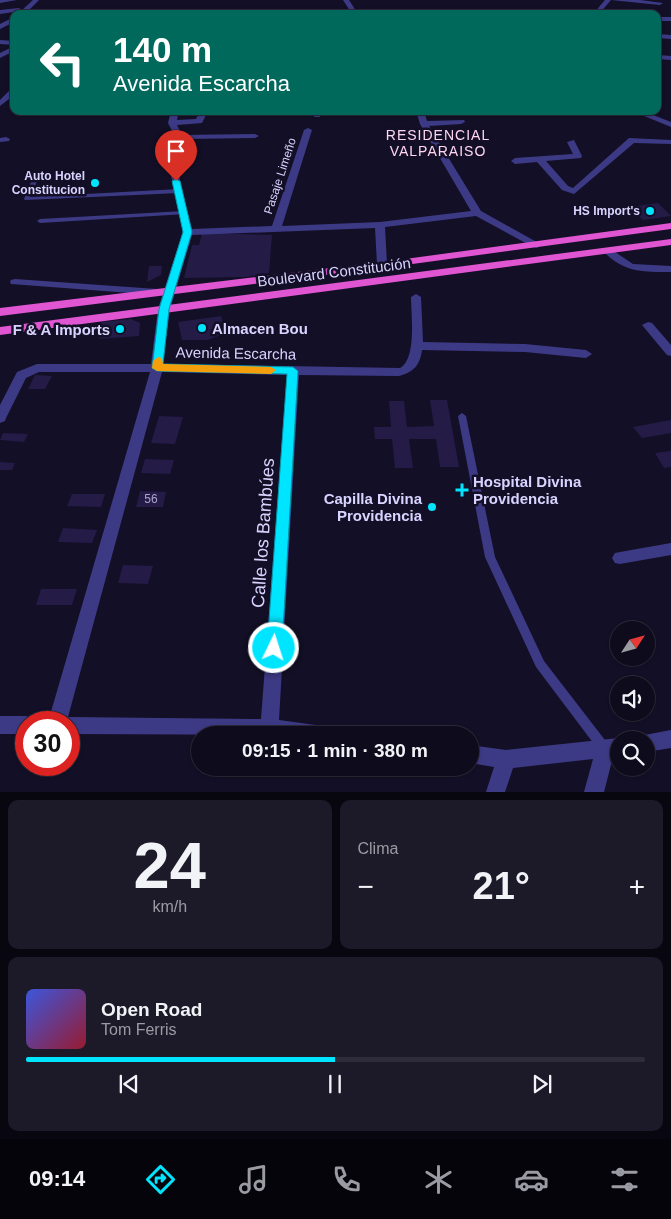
<!DOCTYPE html>
<html lang="es">
<head>
<meta charset="utf-8">
<style>
	:root { --surface:#0e0b1c; --page:#1c1929; --text:#f1f3f6; --muted:#9b9ba3; --line:#2e2b3b; --accent:#00e5ff }
	body { margin:0; font-family:Helvetica,sans-serif; background:var(--page); color:var(--text); height:100vh; display:flex; flex-direction:column; font-size:19px; white-space:nowrap }
	* { box-sizing:border-box; margin:0 }
	p { font-size:16px; color:var(--muted) }
	.icon { flex:none; width:28px; height:28px; fill:none; stroke:currentColor; stroke-width:2; stroke-linecap:round; stroke-linejoin:round }
	.map { position:relative; height:792px; overflow:hidden }
	.sheet { display:flex; flex-direction:column; gap:8px; padding:8px; background:#08060f; flex:1 }
	.sheet>* { flex:none }
	.top-card { position:absolute; left:10px; top:10px; width:651px; height:105px; border-radius:10px; box-shadow:0 1px 4px #0004,0 0 0 1px var(--line); background:#00695c; color:#fff; overflow:hidden }
	.needle { width:32px; rotate:54deg }
	.controls { position:absolute; left:610px; top:621px; display:grid; gap:10px }
	.controls a { display:grid; place-items:center; width:45px; height:45px; border-radius:50%; background:var(--surface); box-shadow:0 1px 4px #0004,0 0 0 1px var(--line); font-size:25px }
	.speed { position:absolute; left:15px; top:711px; display:flex; gap:10px; font-size:25px; font-weight:700; text-align:center }
	.speed>* { display:grid; place-content:center; width:65px; height:65px; border-radius:50%; background:var(--surface); box-shadow:0 1px 4px #0004,0 0 0 1px var(--line); line-height:1 }
	.speed .limit { border:8px solid #d22; background:#fff; color:#111 }
	.pin { position:absolute; display:grid; place-items:center; width:42px; height:42px; color:#fff; margin:-51px -21px; border-radius:50% 50% 50% 0; rotate:-45deg; box-shadow:0 0 5px #0007 }
	.pin .icon { rotate:45deg }
	.me { position:absolute; width:55px; margin:-28px; rotate:4deg; stroke-linejoin:round; filter:drop-shadow(0 0 4px #0008) }
	.turn { display:flex; align-items:center; gap:18px; height:105px; padding:0 20px; font-size:22px }
	.turn .icon { width:65px; height:65px; stroke-width:2.5 }
	.turn b { display:block; font-size:35px; line-height:42px }
	.big { font-size:38px; font-weight:600; line-height:1.1 }
	.sheet .card { flex:1; display:flex; flex-direction:column; justify-content:center; gap:8px; min-width:0; padding:0 18px; border-radius:10px; background:var(--page) }
	.sheet .dial { align-items:center; gap:0 }
	.dial b { font-size:65px; line-height:1 }
	.song { display:flex; align-items:center; gap:15px }
	.cover { width:60px; height:60px; border-radius:8px; background:linear-gradient(135deg,hsl(230 70% 55%),hsl(350 70% 35%)) }
	.played { height:5px; border-radius:2px; background:linear-gradient(90deg,var(--accent) 50%,var(--line) 50%) }
	.keys { display:flex; justify-content:space-around; direction:ltr }
	.heat { display:flex; justify-content:space-between; align-items:center; font-size:28px; direction:ltr }
	.sheet .tiles { flex:1; display:grid; gap:8px; grid-template-columns:1fr 1fr }
	.card:last-child { grid-column:span 2 }
	.trip { position:absolute; left:191px; top:726px; width:288px; height:50px; border-radius:25px; background:var(--surface); box-shadow:0 1px 4px #0004,0 0 0 1px var(--line); font-weight:600; line-height:50px; text-align:center }
	.dock { display:flex; height:80px; justify-content:space-around; align-items:center; background:#06040b; color:var(--muted) }
	.dock .icon { width:35px; height:35px }
	.dock .current { color:var(--accent) }
	.dock b { font-size:22px; color:var(--text) }
	.map>svg:first-child { display:block }
	.building { fill:#241b47 }
	.lines { fill:none; stroke-linecap:round; stroke-linejoin:round }
	.service { fill:#3d3a85; fill-rule:evenodd }
	.minor { fill:#3d3a85; fill-rule:evenodd }
	.trunk { fill:#e055d1; fill-rule:evenodd }
	.route { fill:#00e5ff; stroke:#0095a6 }
	.slow { fill:#f59e0b }
	.poi-dot { fill:#00e5ff; stroke:#130f26; stroke-width:2 }
	.labels { text-anchor:middle; dominant-baseline:central; stroke-width:5; stroke-linejoin:round; paint-order:stroke }
	.far-poi-label { font-size:12px; font-weight:bold; fill:#d9d4ff; stroke:#130f26; text-anchor:end }
	.far-street-label { font-size:12px; fill:#d9d4ff; stroke:#130f26 }
	.number-label { font-size:12px; fill:#aca6d1 }
	.far-neighbourhood-label { font-size:14px; letter-spacing:1px; fill:#ffd6f0; stroke:#130f26 }
	.street-label { font-size:15px; fill:#d9d4ff; stroke:#130f26 }
	.poi-label { font-size:15px; font-weight:bold; fill:#d9d4ff; stroke:#130f26; text-anchor:start }
	.near-street-label { font-size:18px; fill:#d9d4ff; stroke:#130f26 }
</style>
</head>
<body>
<div class="map">
<svg width="671" height="792" viewBox="0 0 671 792">
	<rect width="100%" height="100%" fill="#130f26"/>
	<g class="building">
		<polygon points="658,203 671,216 643,220 629,207"/>
		<polygon points="202,233 272,235 269,273 245,277 184,278 192,245 199,245"/>
		<polygon points="149,266 162,266 161,275 147,282"/>
		<polygon points="221,316 226,333 208,340 182,340 178,322"/>
		<polygon points="131,319 140,323 139,336 99,339 101,322"/>
		<polygon points="35,375 52,376 45,389 28,389"/>
		<polygon points="430,400 447,400 459,467 440,467 436,439 409,439 413,468 395,468 392,439 375,439 374,427 391,427 389,401 404,401 407,427 434,426"/>
		<polygon points="159,416 183,417 175,444 151,443"/>
		<polygon points="671,420 671,433 642,438 633,427"/>
		<polygon points="3,433 28,434 24,442 0,440"/>
		<polygon points="671,451 671,467 664,468 655,453"/>
		<polygon points="145,459 174,460 170,474 141,473"/>
		<polygon points="0,462 15,463 12,470 0,470"/>
		<polygon points="140,491 166,492 163,507 136,507"/>
		<polygon points="72,494 105,494 101,507 67,506"/>
		<polygon points="63,528 97,530 92,543 58,542"/>
		<polygon points="123,565 153,566 148,584 118,583"/>
		<polygon points="41,589 77,589 72,605 36,605"/>
	</g>
	<g class="lines">
		<g class="service">
			<polygon points="36,175 39,177 30,197 179,189 182,191 179,193 25,200 24,199 33,177"/>
			<polygon points="184,211 187,213 186,214 40,223 37,221 40,219"/>
			<polygon points="462,413 466,416 495,557 544,661 608,744 610,748 608,752 604,754 600,752 536,667 485,557 458,416"/>
		</g>
		<g class="minor">
			<polygon points="0,0 17,0 0,3"/>
			<polygon points="33,0 39,0 25,14 18,14 20,11 0,14 0,10 19,8 22,10"/>
			<polygon points="343,0 349,0 358,14 352,14"/>
			<polygon points="605,0 611,0 599,14 593,14"/>
			<polygon points="611,0 640,0 663,3 660,5"/>
			<polygon points="14,17 14,22 0,29 0,24"/>
			<rect x="658" y="17" width="13" height="4"/>
			<polygon points="658,34 671,35 671,39 658,38"/>
			<polygon points="0,40 14,41 14,45 0,44"/>
			<polygon points="14,46 14,51 0,58 0,53"/>
			<polygon points="658,55 671,56 671,60 658,59"/>
			<polygon points="11,89 14,89 14,95 0,106 0,100"/>
			<path d="M171,111H179L177,120L196,119L200,111H208L202,123L177,125L182,135L255,134L259,136L255,138L182,139C172,168 185,200 192,229L272,226L304,130L308,128L312,130L282,226L380,222L471,211L420,124L416,111H424L427,121L464,120L465,122L461,124L429,126L481,211L542,245L537,248L533,247L476,216L385,227L387,264L382,267L377,264L375,228L192,235L170,309L163,364L400,368C417,359 411,314 411,297L416,294L421,297L423,342L525,344L586,350L592,354L586,358L525,352L422,350C420,365 414,372 399,376L299,375L279,720L323,726L329,729L332,735L69,734V722H48L150,372H39L26,378L6,418L5,421L0,423V405L17,372L37,364H151L158,309L183,232L170,171L169,153L175,137L168,123ZM162,372L287,375L261,719L68,717Z"/>
			<polygon points="314,111 322,111 320,117 314,117"/>
			<polygon points="632,111 643,111 671,122 671,127"/>
			<polygon points="6,137 10,139 9,141 0,142 0,138"/>
			<polygon points="629,138 671,140 671,144 634,143 574,194 562,190 537,162 515,164 511,161 515,158 573,154 567,142 574,140 582,156 581,158 546,161 568,186 573,188"/>
			<path d="M609,248L633,264L671,266V272C645,272 625,273 605,253V249Z"/>
			<polygon points="15,279 157,289 162,292 157,295 11,284 10,282 11,280"/>
			<polygon points="648,322 652,323 671,345 671,356 667,355 642,325"/>
			<polygon points="671,543 671,555 620,564 615,563 612,558 615,553 620,552"/>
			<polygon points="0,716 26,716 32,719 34,722 26,722 26,734 0,734"/>
			<polygon points="671,730 671,748 646,752 646,740 638,740 639,736"/>
			<polygon points="619,738 624,740 619,740 619,756 613,757 604,792 584,792 593,759 513,768 505,792 486,792 494,767 470,763 470,745 506,750"/>
		</g>
		<g class="trunk">
			<polygon points="671,223 671,229 405,265 0,316 0,308 405,259"/>
			<polygon points="671,239 671,245 0,335 0,327"/>
		</g>
	</g>
	<polygon class="route" points="176,179 180,181 192,232 169,309 163,364 293,367 298,371 282,648 280,653 274,656 269,653 267,648 287,374 157,371 152,368 159,309 183,232 172,181"/>
	<polygon class="slow" points="158,357 162,358 163,364 271,367 276,370 271,374 157,371 152,368 153,361"/>
	<g class="poi-dot">
		<circle cx="95" cy="183" r="5"/>
		<circle cx="650" cy="211" r="5"/>
		<circle cx="202" cy="328" r="5"/>
		<circle cx="120" cy="329" r="5"/>
		<path d="M459.5 482.5h5v5h5v5h-5v5h-5v-5h-5v-5h5z"/>
		<circle cx="432" cy="507" r="5"/>
	</g>
	<g class="labels">
		<g class="far-poi-label">
			<text x="85" y="176">Auto Hotel<tspan x="85" dy="14">Constitucion</tspan></text>
			<text x="640" y="211">HS Import's</text>
		</g>
		<g class="far-street-label">
			<text transform="translate(280 176) rotate(-72)">Pasaje Limeño</text>
		</g>
		<g class="number-label">
			<text x="151" y="499">56</text>
		</g>
		<g class="far-neighbourhood-label">
			<text x="438" y="135">RESIDENCIAL<tspan x="438" dy="16">VALPARAISO</tspan></text>
		</g>
		<g class="street-label">
			<text transform="translate(334 272) rotate(-7)">Boulevard Constitución</text>
			<text transform="translate(236 353) rotate(1)">Avenida Escarcha</text>
		</g>
		<g class="poi-label">
			<text x="212" y="328">Almacen Bou</text>
			<text x="110" y="329" text-anchor="end">F &amp; A Imports</text>
			<text x="473" y="481">Hospital Divina<tspan x="473" dy="17">Providencia</tspan></text>
			<text x="422" y="498" text-anchor="end">Capilla Divina<tspan x="422" dy="17">Providencia</tspan></text>
		</g>
		<g class="near-street-label">
			<text transform="translate(263 533) rotate(-86)">Calle los Bambúes</text>
		</g>
	</g>
</svg>
<div class="controls">
<a><svg class="needle" viewBox="-14 -14 28 28"><path d="M0-13l5 13h-10z" fill="#e53935"/><path d="M0 13l5-13h-10z" fill="#9b9ba3"/></svg></a>
<a><svg class="icon" aria-label="sound" viewBox="0 0 24 24"><path d="M4 9h4l5-4v14l-5-4H4zM17 9q2 3 0 6"/></svg></a>
<a><svg class="icon" aria-label="search" viewBox="0 0 24 24"><circle cx="10" cy="10" r="6"/><path d="M15 15l6 6"/></svg></a>
</div>
<div class="speed"><div class="limit">30</div></div>
<div class="pin" style="left:176px;top:181px;background:#d93025"><svg class="icon" aria-label="arrive" viewBox="0 0 24 24"><path d="M6 21V4h12l-3 4 3 4H6"/></svg></div>
<svg class="me" style="left:274px;top:648px" viewBox="-20 -20 40 40"><circle r="17" fill="#00e5ff" stroke="#fff" stroke-width="3"/><path d="M0-11L8 9 0 5-8 9z" fill="#fff"/></svg>
<div class="trip">09:15 · 1 min · 380 m</div>
<div class="top-card">
<div class="turn"><svg class="icon" aria-label="left" viewBox="0 0 24 24"><path d="M17 20v-9H6M10 6l-5 5 5 5"/></svg><div><b>140 m</b>Avenida Escarcha</div></div>
</div>
</div>
<section class="sheet">
<div class="tiles">
<div class="card dial"><b>24</b><p>km/h</p></div>
<div class="card"><p>Clima</p>
<div class="heat"><a>−</a><b class="big">21°</b><a>+</a></div>
</div>
<div class="card">
<div class="song"><i class="cover"></i><div><b>Open Road</b><p>Tom Ferris</p></div></div>
<div class="played"></div>
<div class="keys"><svg class="icon" aria-label="previous" viewBox="0 0 24 24"><path d="M18 5L8 12l10 7zM5 5v14"/></svg><svg class="icon" aria-label="pause" viewBox="0 0 24 24"><path d="M8 5v14M16 5v14"/></svg><svg class="icon" aria-label="next" viewBox="0 0 24 24"><path d="M6 5l10 7-10 7zM19 5v14"/></svg></div>
</div>
</div>
</section>
<nav class="dock">
<b>09:14</b>
<svg class="icon current" aria-label="directions" viewBox="0 0 24 24"><path d="M12 3l9 9-9 9-9-9zM9 14v-3h6M13 9l2 2-2 2"/></svg>
<svg class="icon" aria-label="music" viewBox="0 0 24 24"><path d="M9 18V5l10-2v13"/><circle cx="6" cy="18" r="3"/><circle cx="16" cy="16" r="3"/></svg>
<svg class="icon" aria-label="phone" viewBox="0 0 24 24"><path d="M5 4h4l2 5-3 2q2 4 5 5l2-3 5 2v4C11 20 4 13 5 4z"/></svg>
<svg class="icon" aria-label="climate" viewBox="0 0 24 24"><path d="M12 3v18M4 7l16 10M4 17L20 7"/></svg>
<svg class="icon" aria-label="car" viewBox="0 0 24 24"><path d="M5 17H2v-5l4-1 3-4h7l3 4 3 1v5h-3M9 17h6M6 11h13"/><circle cx="7" cy="17" r="2"/><circle cx="17" cy="17" r="2"/></svg>
<svg class="icon" aria-label="filters" viewBox="0 0 24 24"><path d="M4 7h16M4 17h16"/><circle cx="9" cy="7" r="2"/><circle cx="15" cy="17" r="2"/></svg>
</nav>
</body>
</html>
